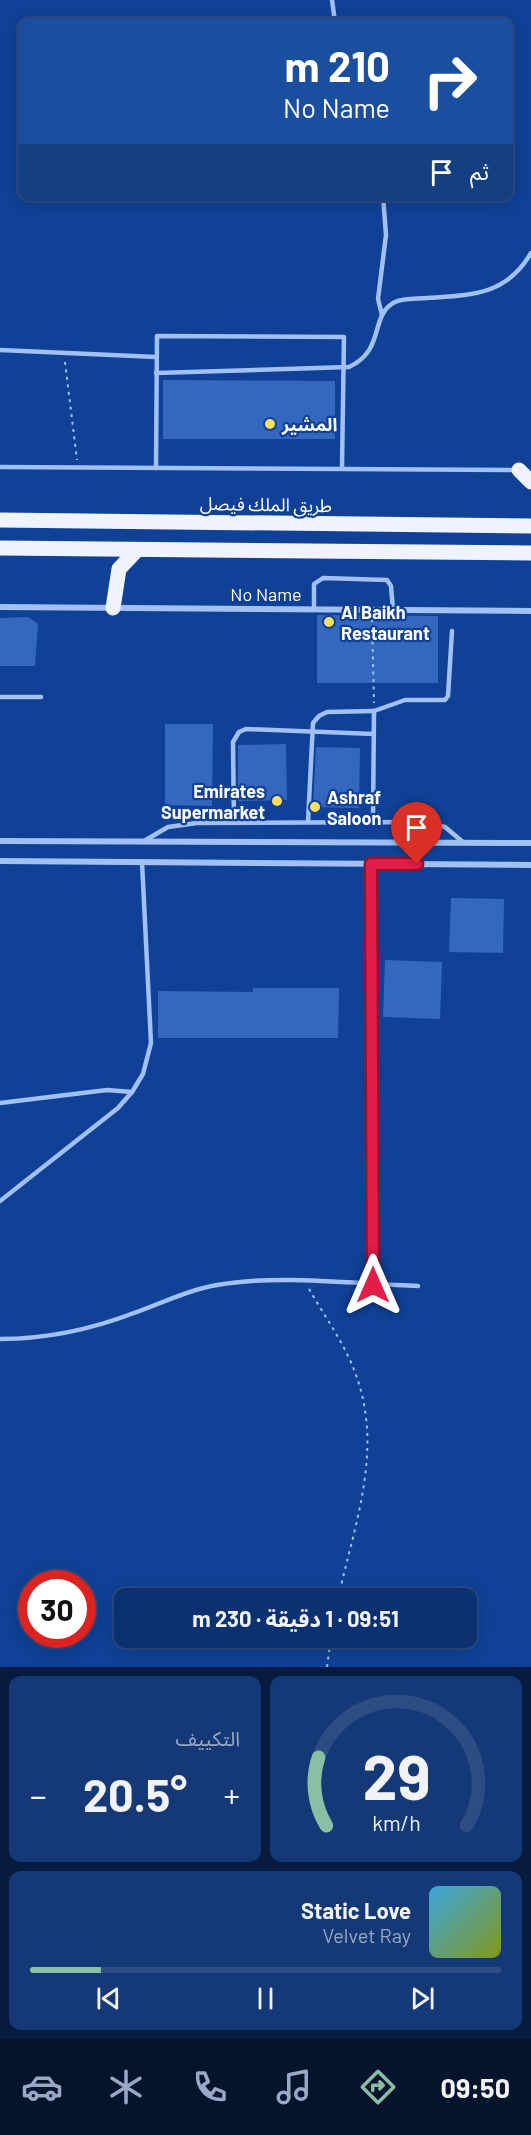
<!DOCTYPE html>
<html lang="ar">
<head>
<meta charset="utf-8">
<style>
	:root { --surface:#0c3171; --page:#153976; --text:#f1f3f6; --muted:#9aa9c3; --line:#2c4c84; --accent:#8abfa5 }
	body { margin:0; font-family:Barlow,"Noto Sans Arabic",sans-serif; background:var(--page); color:var(--text); direction:rtl; height:100vh; display:flex; flex-direction:column; font-size:22px; white-space:nowrap }
	* { box-sizing:border-box; margin:0 }
	p { font-size:20px; color:var(--muted) }
	.icon { flex:none; width:33px; height:33px; fill:none; stroke:currentColor; stroke-width:2; stroke-linecap:round; stroke-linejoin:round }
	.map { position:relative; height:1667px; overflow:hidden; direction:ltr }
	.panel { display:flex; flex-direction:column; gap:9px; padding:9px; background:#071b3e; flex:1 }
	.panel>* { flex:none }
	.top-card { position:absolute; left:18px; top:18px; width:495px; height:183px; border-radius:12px; box-shadow:0 3px 15px #0003,0 0 0 2px var(--line); direction:rtl; background:#1a4fa0; color:#fff; overflow:hidden }
	.speed { position:absolute; left:18px; top:1570px; display:flex; gap:12px; font-size:30px; font-weight:700; text-align:center }
	.speed>* { display:grid; place-content:center; width:78px; height:78px; border-radius:50%; background:var(--surface); box-shadow:0 3px 15px #0003,0 0 0 2px var(--line); line-height:1 }
	.speed .limit { border:9px solid #d22; background:#fff; color:#111 }
	.pin { position:absolute; display:grid; place-items:center; width:51px; height:51px; color:#fff; margin:-62px -26px; border-radius:50% 50% 50% 0; rotate:-45deg; box-shadow:0 0 6px #0007 }
	.pin .icon { rotate:45deg }
	.me { position:absolute; width:66px; margin:-33px; rotate:0deg; stroke-linejoin:round; filter:drop-shadow(0 0 4px #0008) }
	.turn { display:flex; align-items:center; gap:21px; height:126px; padding:0 24px; font-size:27px }
	.turn .icon { width:78px; height:78px; stroke-width:2.5 }
	.turn b { display:block; font-size:42px; line-height:51px }
	.then { display:flex; align-items:center; height:57px; padding:0 24px; background:#0003; gap:12px; font-size:22px }
	.big { font-size:45px; font-weight:700; line-height:1.1 }
	.panel .card { flex:1; display:flex; flex-direction:column; justify-content:center; gap:9px; min-width:0; padding:0 21px; border-radius:12px; background:var(--page) }
	.panel .dial { align-items:center; gap:0 }
	.dial svg { height:156px; overflow:visible; fill:none; stroke:var(--line); stroke-width:7; stroke-linecap:round; text-anchor:middle }
	.dial text { fill:var(--text); stroke:none }
	.song { display:flex; align-items:center; gap:18px }
	.cover { width:72px; height:72px; border-radius:9px; background:linear-gradient(135deg,hsl(200 70% 55%),hsl(70 70% 35%)) }
	.played { height:6px; border-radius:3px; background:linear-gradient(90deg,var(--accent) 15%,var(--line) 15%) }
	.keys { display:flex; justify-content:space-around; direction:ltr }
	.heat { display:flex; justify-content:space-between; align-items:center; font-size:33px; direction:ltr }
	.panel .tiles { flex:1; display:grid; gap:9px; grid-template-columns:1fr 1fr }
	.card:last-child { grid-column:span 2 }
	.trip { position:absolute; left:114px; top:1588px; width:363px; height:60px; border-radius:12px; background:var(--surface); box-shadow:0 3px 15px #0003,0 0 0 2px var(--line); font-weight:700; line-height:60px; text-align:center; direction:rtl }
	.tab-bar { display:flex; height:96px; justify-content:space-around; align-items:center; background:#05142d; color:var(--muted) }
	.tab-bar .icon { width:42px; height:42px }
	.tab-bar .selected { color:var(--accent) }
	.tab-bar b { font-size:27px; color:var(--text) }
	.map>svg:first-child { display:block }
	.building { fill:#3467be }
	.lines { fill:none; stroke-linecap:round; stroke-linejoin:round }
	.path { stroke:#a1c0f4; stroke-width:2; stroke-dasharray:3 4.5; stroke-linecap:butt }
	.service { stroke:#a1c0f4; stroke-width:4.5 }
	.minor { stroke:#a1c0f4; stroke-width:6 }
	.primary { stroke:#eef3ff; stroke-width:15 }
	.route-casing { stroke:#92132f; stroke-width:15 }
	.route { stroke:#e11d48; stroke-width:10 }
	.poi-dot { fill:#ffde64; stroke:#104197; stroke-width:2 }
	.labels { text-anchor:middle; dominant-baseline:central; stroke-width:4.5; stroke-linejoin:round; paint-order:stroke }
	.poi-label { font-size:18px; font-weight:bold; fill:#fff; stroke:#104197; text-anchor:start }
	.street-label { font-size:18px; fill:#fff; stroke:#104197 }
</style>
</head>
<body>
<div class="map">
<svg width="531" height="1667" viewBox="0 0 531 1667">
	<rect width="100%" height="100%" fill="#104197"/>
	<g class="building">
		<polygon points="163,380 335,381 335,439 163,439"/>
		<polygon points="317,615 438,616 438,683 317,683"/>
		<polygon points="28,617 38,624 35,666 0,666 0,618"/>
		<polygon points="165,724 213,724 212,806 165,805"/>
		<polygon points="286,744 287,800 238,801 238,745"/>
		<polygon points="316,747 360,748 359,808 313,807"/>
		<polygon points="451,898 504,899 503,953 449,952"/>
		<polygon points="385,960 442,962 440,1019 383,1017"/>
		<polygon points="253,988 339,988 338,1038 158,1038 158,991 253,992"/>
	</g>
	<g class="lines">
		<g class="path">
			<polyline points="65,362 77,460"/>
			<polyline points="372,619 374,703"/>
			<path d="M309,1289C325,1317 347,1347 357,1378C383,1452 354,1526 338,1599"/>
			<polyline points="327,1667 331,1638"/>
		</g>
		<g class="service">
			<polyline points="332,0 335,22"/>
			<polyline points="382,315 378,299 386,235 383,196"/>
			<polyline points="0,350 156,357"/>
			<path d="M156,373L349,367C386,350 369,315 395,302C404,298 416,299 427,298C471,295 506,296 531,253"/>
			<polyline points="0,467 516,470"/>
			<polyline points="156,468 157,336 344,337 342,467"/>
			<polyline points="314,610 314,584 323,578 387,580 391,586 393,610"/>
			<polyline points="0,697 41,697"/>
			<polyline points="234,822 233,742 239,732 246,729 374,734"/>
			<polyline points="308,822 313,723 319,716 327,712 374,711 405,700 445,700 448,696 452,631"/>
			<polyline points="373,822 374,711"/>
			<polyline points="144,841 168,827 197,823 422,822 445,827 463,842"/>
			<polyline points="0,1103 107,1090 132,1092"/>
			<polyline points="0,1201 118,1108 132,1092 143,1074 151,1043 142,862"/>
			<path d="M0,1339C46,1339 92,1329 134,1313C162,1303 188,1290 217,1285C278,1274 355,1284 418,1286"/>
		</g>
		<g class="minor">
			<polyline points="0,607 531,611"/>
			<polyline points="0,841 531,843"/>
			<polyline points="0,861 531,865"/>
			<polyline points="371,864 373,1285"/>
		</g>
		<g class="primary">
			<polyline points="519,470 531,482"/>
			<polyline points="0,520 531,526"/>
			<polyline points="0,548 531,553"/>
			<polyline points="113,608 119,569 137,550"/>
		</g>
	</g>
	<g class="lines">
		<defs>
			<polyline id="route" points="373,1285 371,864 417,864"/>
		</defs>
		<use href="#route" class="route-casing"/>
		<use href="#route" class="route"/>
	</g>
	<g class="poi-dot">
		<circle cx="270" cy="424" r="6"/>
		<circle cx="329" cy="622" r="6"/>
		<circle cx="277" cy="801" r="6"/>
		<circle cx="315" cy="807" r="6"/>
	</g>
	<g class="labels">
		<g class="poi-label">
			<text x="282" y="424">المشير</text>
			<text x="341" y="612">Al Baikh<tspan x="341" dy="21">Restaurant</tspan></text>
			<text x="265" y="791" text-anchor="end">Emirates<tspan x="265" dy="21">Supermarket</tspan></text>
			<text x="327" y="797">Ashraf<tspan x="327" dy="21">Saloon</tspan></text>
		</g>
		<g class="street-label">
			<text transform="translate(266 504) rotate(1)">طريق الملك فيصل</text>
			<text x="266" y="594">No Name</text>
		</g>
	</g>
</svg>
<div class="speed"><div class="limit">30</div></div>
<div class="pin" style="left:417px;top:864px;background:#d93025"><svg class="icon" aria-label="arrive" viewBox="0 0 24 24"><path d="M6 21V4h12l-3 4 3 4H6"/></svg></div>
<svg class="me" style="left:373px;top:1285px" viewBox="-20 -20 40 40"><path d="M0-17L14 15 0 8-14 15z" fill="#e11d48" stroke="#fff" stroke-width="4"/></svg>
<div class="trip">09:51 · 1 دقيقة · 230 m</div>
<div class="top-card">
<div class="turn"><svg class="icon" aria-label="right" viewBox="0 0 24 24"><path d="M7 20v-9h11M14 6l5 5-5 5"/></svg><div><b>210 m</b>No Name</div></div>
<div class="then">ثم<svg class="icon" aria-label="arrive" viewBox="0 0 24 24"><path d="M6 21V4h12l-3 4 3 4H6"/></svg></div>
</div>
</div>
<section class="panel">
<div class="tiles">
<div class="card dial"><svg viewBox="0 0 100 80">
<path d="M14 69A42 42 0 1 1 86 69"/>
<path d="M14 69A42 42 0 0 1 10 34" stroke="#8abfa5"/>
<text x="50" y="56" font-size="32" font-weight="700">29</text>
<text x="50" y="72" font-size="11">km/h</text>
</svg></div>
<div class="card"><p>التكييف</p>
<div class="heat"><a>−</a><b class="big">20.5°</b><a>+</a></div>
</div>
<div class="card">
<div class="song"><i class="cover"></i><div><b>Static Love</b><p>Velvet Ray</p></div></div>
<div class="played"></div>
<div class="keys"><svg class="icon" aria-label="previous" viewBox="0 0 24 24"><path d="M18 5L8 12l10 7zM5 5v14"/></svg><svg class="icon" aria-label="pause" viewBox="0 0 24 24"><path d="M8 5v14M16 5v14"/></svg><svg class="icon" aria-label="next" viewBox="0 0 24 24"><path d="M6 5l10 7-10 7zM19 5v14"/></svg></div>
</div>
</div>
</section>
<nav class="tab-bar">
<b>09:50</b>
<svg class="icon selected" aria-label="directions" viewBox="0 0 24 24"><path d="M12 3l9 9-9 9-9-9zM9 14v-3h6M13 9l2 2-2 2"/></svg>
<svg class="icon" aria-label="music" viewBox="0 0 24 24"><path d="M9 18V5l10-2v13"/><circle cx="6" cy="18" r="3"/><circle cx="16" cy="16" r="3"/></svg>
<svg class="icon" aria-label="phone" viewBox="0 0 24 24"><path d="M5 4h4l2 5-3 2q2 4 5 5l2-3 5 2v4C11 20 4 13 5 4z"/></svg>
<svg class="icon" aria-label="climate" viewBox="0 0 24 24"><path d="M12 3v18M4 7l16 10M4 17L20 7"/></svg>
<svg class="icon" aria-label="car" viewBox="0 0 24 24"><path d="M5 17H2v-5l4-1 3-4h7l3 4 3 1v5h-3M9 17h6M6 11h13"/><circle cx="7" cy="17" r="2"/><circle cx="17" cy="17" r="2"/></svg>
</nav>
</body>
</html>
